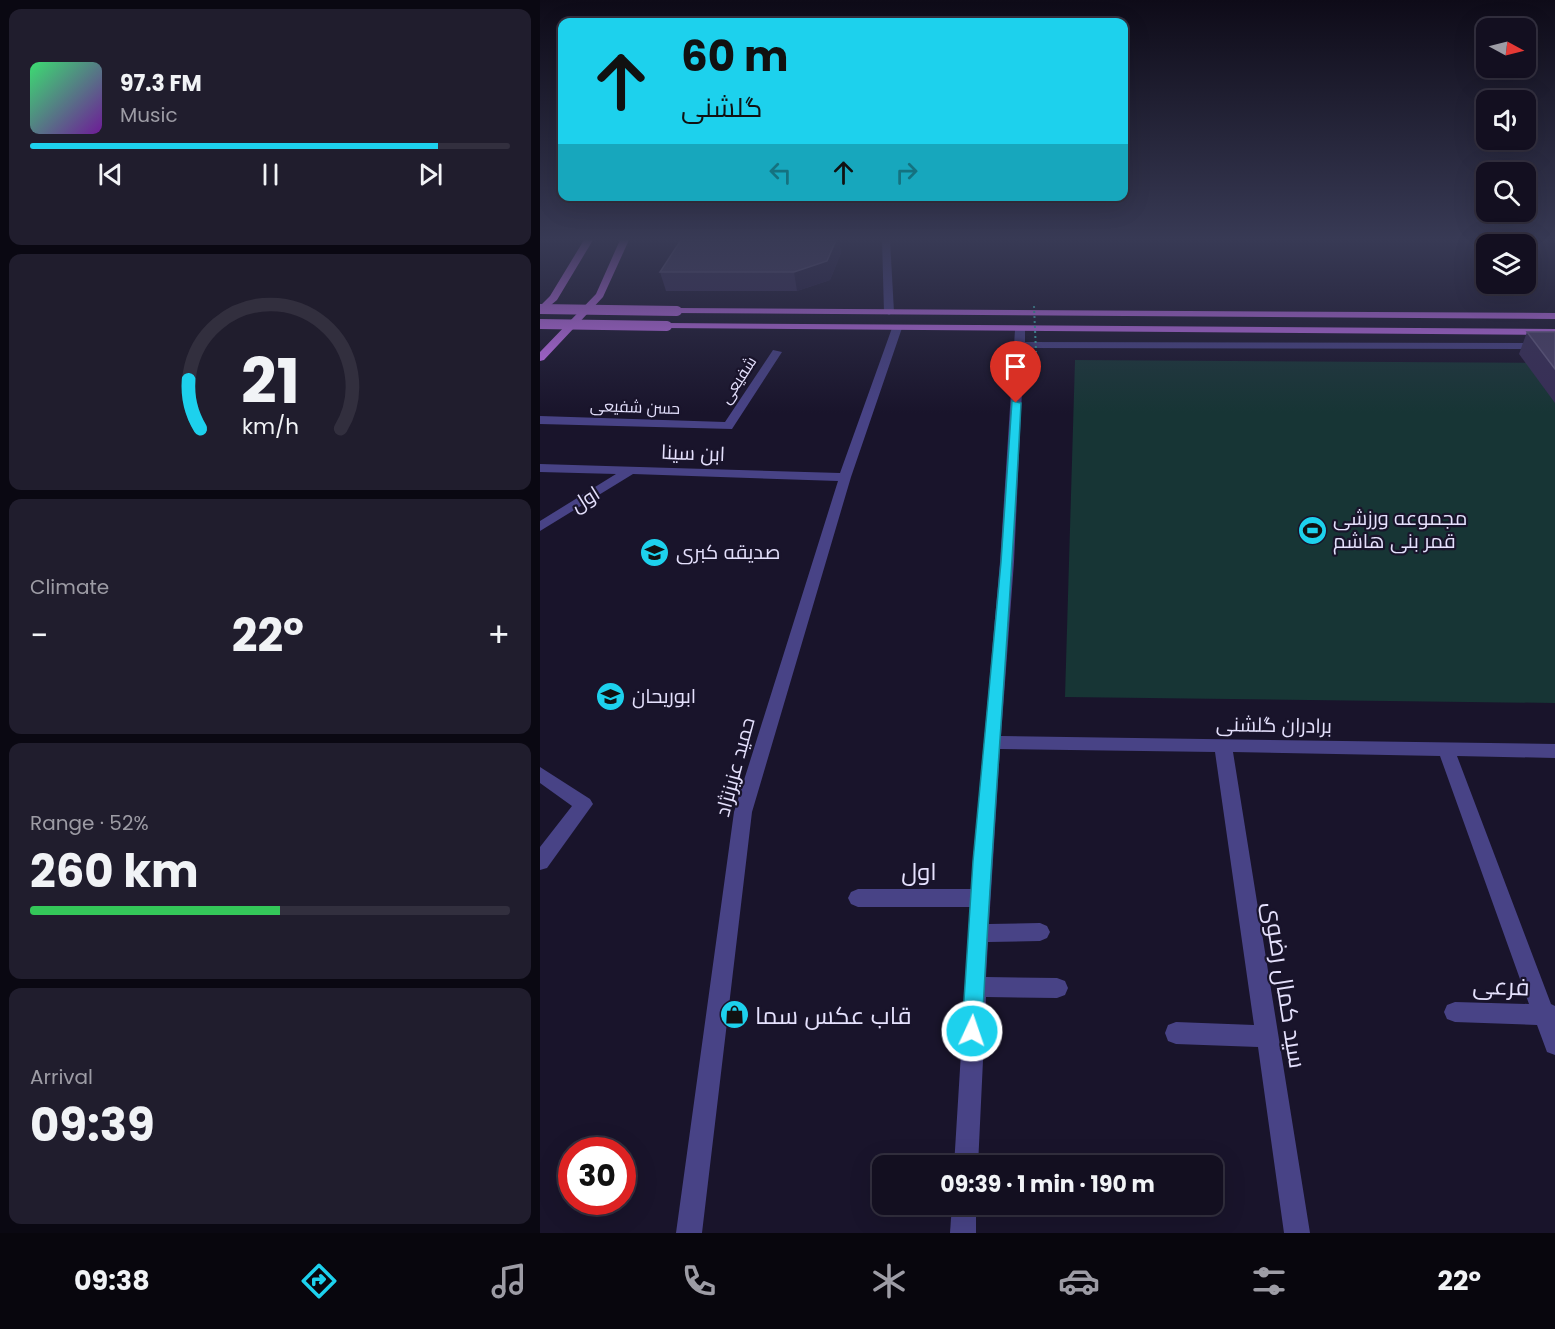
<!DOCTYPE html>
<html lang="en">
<head>
<meta charset="utf-8">
<style>
	:root { --surface:#130f20; --page:#201d2d; --text:#f1f3f6; --muted:#9d9ca5; --line:#322f3e; --accent:#1dd1ed }
	body { margin:0; font-family:Poppins,Cairo,sans-serif; background:var(--page); color:var(--text); height:100vh; display:flex; flex-direction:column; font-size:22px; white-space:nowrap }
	* { box-sizing:border-box; margin:0 }
	p { font-size:20px; color:var(--muted) }
	.icon { flex:none; width:33px; height:33px; fill:none; stroke:currentColor; stroke-width:2; stroke-linecap:round; stroke-linejoin:round }
	.map { position:relative; flex:1; overflow:hidden }
	.sheet { display:flex; flex-direction:column; gap:9px; padding:9px; background:#0a0812; width:540px }
	.sheet>* { flex:none }
	.guide { position:absolute; left:18px; top:18px; width:570px; height:183px; border-radius:12px; box-shadow:0 6px 24px #0002,0 0 0 2px var(--line); background:#1dd1ed; color:#111; overflow:hidden }
	.needle { width:39px; rotate:97deg }
	.tools { position:absolute; left:936px; top:18px; display:grid; gap:12px }
	.tools a { display:grid; place-items:center; width:60px; height:60px; border-radius:12px; background:var(--surface); box-shadow:0 6px 24px #0002,0 0 0 2px var(--line); font-size:30px }
	.speed { position:absolute; left:18px; top:1137px; display:flex; gap:12px; font-size:30px; font-weight:700; text-align:center }
	.speed>* { display:grid; place-content:center; width:78px; height:78px; border-radius:50%; background:var(--surface); box-shadow:0 6px 24px #0002,0 0 0 2px var(--line); line-height:1 }
	.speed .limit { border:9px solid #d22; background:#fff; color:#111 }
	.pin { position:absolute; display:grid; place-items:center; width:51px; height:51px; color:#fff; margin:-62px -26px; border-radius:50% 50% 50% 0; rotate:-45deg; box-shadow:0 0 6px #0007 }
	.pin .icon { rotate:45deg }
	.me { position:absolute; width:66px; margin:-33px; rotate:3deg; stroke-linejoin:round; filter:drop-shadow(0 0 4px #0008) }
	.turn { display:flex; align-items:center; gap:21px; height:126px; padding:0 24px; font-size:27px }
	.turn .icon { width:78px; height:78px; stroke-width:2.5 }
	.turn b { display:block; font-size:42px; line-height:51px }
	.lanes { display:flex; align-items:center; height:57px; padding:0 24px; background:#0003; justify-content:center; gap:30px; direction:ltr }
	.lanes .off { opacity:.35 }
	.big { font-size:45px; font-weight:700; line-height:1.1 }
	.sheet .card { flex:1; display:flex; flex-direction:column; justify-content:center; gap:9px; min-width:0; padding:0 21px; border-radius:12px; background:var(--page) }
	.sheet .dial { align-items:center; gap:0 }
	.dial svg { height:156px; overflow:visible; fill:none; stroke:var(--line); stroke-width:7; stroke-linecap:round; text-anchor:middle }
	.dial text { fill:var(--text); stroke:none }
	.song { display:flex; align-items:center; gap:18px }
	.cover { width:72px; height:72px; border-radius:9px; background:linear-gradient(135deg,hsl(140 70% 55%),hsl(280 70% 35%)) }
	.played { height:6px; border-radius:3px; background:linear-gradient(90deg,var(--accent) 85%,var(--line) 85%) }
	.keys { display:flex; justify-content:space-around; direction:ltr }
	.heat { display:flex; justify-content:space-between; align-items:center; font-size:33px; direction:ltr }
	.charge { height:9px; border-radius:4px; background:linear-gradient(90deg,#34c759 52%,var(--line) 0) }
	.trip { position:absolute; left:332px; top:1155px; width:351px; height:60px; border-radius:12px; background:var(--surface); box-shadow:0 6px 24px #0002,0 0 0 2px var(--line); font-weight:700; line-height:60px; text-align:center }
	.dock { display:flex; height:96px; justify-content:space-around; align-items:center; background:#08060d; color:var(--muted) }
	.dock .icon { width:42px; height:42px }
	.dock .selected { color:var(--accent) }
	.dock b { font-size:27px; color:var(--text) }
	main { display:flex; flex:1; min-height:0 }
	.map>svg:first-child { display:block }
	.green { fill:#173535 }
	.lines { fill:none; stroke-linecap:round; stroke-linejoin:round }
	.minor { fill:#484386; fill-rule:evenodd }
	.major { fill:#c771f3; fill-rule:evenodd }
	.path-bridge { stroke:#3cb5b2; stroke-width:2; stroke-dasharray:2 3; stroke-linecap:butt }
	.major-bridge { stroke:#c771f3; stroke-width:10 }
	.wall { fill:#382e57 }
	.shaded-wall { fill:#241c3e }
	.building { fill:#4b4269; stroke:#635b80; stroke-width:1.5 }
	.route { fill:#1dd1ed; stroke:#13889a; stroke-width:1.5 }
	.labels { text-anchor:middle; dominant-baseline:central; stroke-width:4.5; stroke-linejoin:round; paint-order:stroke }
	.far-street-label { font-size:16px; fill:#e5e1fd; stroke:#19142b }
	.street-label { font-size:20px; fill:#e5e1fd; stroke:#19142b }
	.poi-label { font-size:20px; fill:#e5e1fd; stroke:#19142b; text-anchor:start }
	.near-street-label { font-size:24px; fill:#e5e1fd; stroke:#19142b }
	.near-poi-label { font-size:24px; fill:#e5e1fd; stroke:#19142b; text-anchor:start }
</style>
</head>
<body>
<main>
<section class="sheet">
<div class="card">
<div class="song"><i class="cover"></i><div><b>97.3 FM</b><p>Music</p></div></div>
<div class="played"></div>
<div class="keys"><svg class="icon" aria-label="previous" viewBox="0 0 24 24"><path d="M18 5L8 12l10 7zM5 5v14"/></svg><svg class="icon" aria-label="pause" viewBox="0 0 24 24"><path d="M8 5v14M16 5v14"/></svg><svg class="icon" aria-label="next" viewBox="0 0 24 24"><path d="M6 5l10 7-10 7zM19 5v14"/></svg></div>
</div>
<div class="card dial"><svg viewBox="0 0 100 80">
<path d="M14 69A42 42 0 1 1 86 69"/>
<path d="M14 69A42 42 0 0 1 8 44" stroke="#1dd1ed"/>
<text x="50" y="56" font-size="32" font-weight="700">21</text>
<text x="50" y="72" font-size="11">km/h</text>
</svg></div>
<div class="card"><p>Climate</p>
<div class="heat"><a>−</a><b class="big">22°</b><a>+</a></div>
</div>
<div class="card"><p>Range · 52%</p><b class="big">260 km</b><div class="charge"></div></div>
<div class="card"><p>Arrival</p><b class="big">09:39</b></div>
</section>
<div class="map">
<svg width="1015" height="1233" viewBox="0 0 1015 1233">
	<rect width="100%" height="100%" fill="#19142b"/>
	<polygon class="green" points="535,360 1015,363 1015,703 525,697"/>
	<g class="lines">
		<g class="minor">
			<polygon points="342,240 350,240 354,312 349,315 344,312"/>
			<polygon points="357,325 362,328 311,477 212,812 162,1233 136,1233 194,812 298,481 93,474 0,531 0,521 76,474 0,472 0,464 300,473 352,328"/>
			<polygon points="480,327 485,330 485,342 1015,343 1015,349 484,348 474,562 461,736 1015,744 1015,758 917,756 1011,1004 1015,1006 1015,1055 1007,1052 997,1025 915,1022 907,1019 904,1012 907,1005 915,1002 989,1004 900,756 693,752 770,1233 744,1233 718,1047 636,1044 628,1041 625,1033 628,1025 636,1022 714,1025 675,752 460,749 449,924 500,923 507,926 510,932 507,938 500,941 448,942 446,977 517,978 525,981 528,988 525,995 517,998 446,997 438,1166 414,1166 430,907 318,907 311,904 308,898 311,892 318,889 431,889 460,562 475,330"/>
			<polygon points="233,350 242,352 192,429 0,424 0,416 185,422"/>
			<polygon points="0,767 50,799 53,804 7,868 0,870 0,847 32,806 0,783"/>
			<polygon points="412,1204 436,1204 436,1233 410,1233"/>
		</g>
		<g class="major">
			<polygon points="44,240 53,240 17,300 0,314 0,306 10,296"/>
			<polygon points="80,240 89,240 63,297 4,360 0,361 0,352 56,294"/>
			<polygon points="137,308 1015,313 1015,319 134,313 132,311"/>
			<polygon points="127,323 1015,329 1015,335 123,328 122,326"/>
		</g>
		<polyline class="path-bridge" points="494,306 496,352"/>
		<g class="major-bridge">
			<polyline points="0,309 137,311"/>
			<polyline points="0,324 127,326"/>
		</g>
	</g>
	<g class="wall">
		<polygon points="141,240 299,240 301,253 290,280 257,291 126,291 120,272"/>
		<polygon points="987,332 1015,332 1015,403 979,354"/>
	</g>
	<polygon class="shaded-wall" points="296,240 299,240 301,253 290,280 257,291 254,272"/>
	<g class="building">
		<polygon points="141,240 296,240 287,261 254,272 120,272"/>
		<polygon points="987,332 1015,332 1015,369"/>
	</g>
	<linearGradient id="sky" x2="0" y2="1"><stop stop-color="#0e0b18"/><stop offset="0.58" stop-color="#383a55"/><stop offset="1" stop-color="#383a55" stop-opacity="0"/></linearGradient>
	<rect width="1015" height="413" fill="url(#sky)"/>
	<path class="route" d="M472,401L481,403C471,613 452,822 442,1031L439,1038L432,1041L425,1038L422,1031L433,861L461,562Z"/>
	<defs>
		<symbol id="stadium-disc" viewBox="-11 -11 22 22"><circle r="9.5" fill="#1dd1ed" stroke="#19142b"/><path d="M0-5a6.5 5 0 1 0 0 10a6.5 5 0 1 0 0-10ZM-3.5-1.8h7v3.6h-7Z" fill="#111"/></symbol>
		<symbol id="school-disc" viewBox="-11 -11 22 22"><circle r="9.5" fill="#1dd1ed" stroke="#19142b"/><path d="M0-5L7-2L0 1L-7-2ZM-4 1L0 2.5L4 1V4Q0 6-4 4Z" fill="#111"/></symbol>
		<symbol id="shop-disc" viewBox="-11 -11 22 22"><circle r="9.5" fill="#1dd1ed" stroke="#19142b"/><path d="M-5-2.5h2.3a2.7 3.5 0 0 1 5.4 0H5L5.5 6h-11ZM-1.5-2.5h3a1.5 2.3 0 0 0-3 0Z" fill="#111"/></symbol>
	</defs>
	<g fill-rule="evenodd">
		<use href="#stadium-disc" x="756" y="514" width="33" height="33"/>
		<use href="#school-disc" x="98" y="536" width="33" height="33"/>
		<use href="#school-disc" x="54" y="680" width="33" height="33"/>
		<use href="#shop-disc" x="178" y="998" width="33" height="33"/>
	</g>
	<g class="labels">
		<g class="far-street-label">
			<text transform="translate(198 380) rotate(-57)">شفیعی</text>
			<text transform="translate(95 407) rotate(2)">حسن شفیعی</text>
		</g>
		<g class="street-label">
			<text transform="translate(153 453) rotate(2)">ابن سینا</text>
			<text transform="translate(45 499) rotate(-32)">اول</text>
			<text transform="translate(734 725) rotate(1)">برادران گلشنی</text>
			<text transform="translate(195 767) rotate(-75)">حمید عزیزنژاد</text>
		</g>
		<g class="poi-label">
			<text x="793" y="518">مجموعه ورزشی<tspan x="793" dy="23">قمر بنی هاشم</tspan></text>
			<text x="136" y="552">صدیقه کبری</text>
			<text x="92" y="696">ابوریحان</text>
		</g>
		<g class="near-street-label">
			<text x="379" y="871">اول</text>
			<text transform="translate(745 985) rotate(81)">سید کمال رضوی</text>
			<text transform="translate(961 986) rotate(2)">فرعی</text>
		</g>
		<g class="near-poi-label">
			<text x="215" y="1015">قاب عکس سما</text>
		</g>
	</g>
</svg>
<div class="tools">
<a><svg class="needle" viewBox="-14 -14 28 28"><path d="M0-13l5 13h-10z" fill="#e53935"/><path d="M0 13l5-13h-10z" fill="#9d9ca5"/></svg></a>
<a><svg class="icon" aria-label="sound" viewBox="0 0 24 24"><path d="M4 9h4l5-4v14l-5-4H4zM17 9q2 3 0 6"/></svg></a>
<a><svg class="icon" aria-label="search" viewBox="0 0 24 24"><circle cx="10" cy="10" r="6"/><path d="M15 15l6 6"/></svg></a>
<a><svg class="icon" aria-label="layers" viewBox="0 0 24 24"><path d="M12 4l9 5-9 5-9-5zM3 14l9 5 9-5"/></svg></a>
</div>
<div class="speed"><div class="limit">30</div></div>
<div class="pin" style="left:476px;top:403px;background:#d93025"><svg class="icon" aria-label="arrive" viewBox="0 0 24 24"><path d="M6 21V4h12l-3 4 3 4H6"/></svg></div>
<svg class="me" style="left:432px;top:1031px" viewBox="-20 -20 40 40"><circle r="17" fill="#1dd1ed" stroke="#fff" stroke-width="3"/><path d="M0-11L8 9 0 5-8 9z" fill="#fff"/></svg>
<div class="trip">09:39 · 1 min · 190 m</div>
<div class="guide">
<div class="turn"><svg class="icon" aria-label="ahead" viewBox="0 0 24 24"><path d="M12 20V5M6 11l6-6 6 6"/></svg><div><b>60 m</b>گلشنی</div></div>
<div class="lanes"><svg class="icon off" aria-label="left" viewBox="0 0 24 24"><path d="M17 20v-9H6M10 6l-5 5 5 5"/></svg><svg class="icon" aria-label="ahead" viewBox="0 0 24 24"><path d="M12 20V5M6 11l6-6 6 6"/></svg><svg class="icon off" aria-label="right" viewBox="0 0 24 24"><path d="M7 20v-9h11M14 6l5 5-5 5"/></svg></div>
</div>
</div>
</main>
<nav class="dock">
<b>09:38</b>
<svg class="icon selected" aria-label="directions" viewBox="0 0 24 24"><path d="M12 3l9 9-9 9-9-9zM9 14v-3h6M13 9l2 2-2 2"/></svg>
<svg class="icon" aria-label="music" viewBox="0 0 24 24"><path d="M9 18V5l10-2v13"/><circle cx="6" cy="18" r="3"/><circle cx="16" cy="16" r="3"/></svg>
<svg class="icon" aria-label="phone" viewBox="0 0 24 24"><path d="M5 4h4l2 5-3 2q2 4 5 5l2-3 5 2v4C11 20 4 13 5 4z"/></svg>
<svg class="icon" aria-label="climate" viewBox="0 0 24 24"><path d="M12 3v18M4 7l16 10M4 17L20 7"/></svg>
<svg class="icon" aria-label="car" viewBox="0 0 24 24"><path d="M5 17H2v-5l4-1 3-4h7l3 4 3 1v5h-3M9 17h6M6 11h13"/><circle cx="7" cy="17" r="2"/><circle cx="17" cy="17" r="2"/></svg>
<svg class="icon" aria-label="filters" viewBox="0 0 24 24"><path d="M4 7h16M4 17h16"/><circle cx="9" cy="7" r="2"/><circle cx="15" cy="17" r="2"/></svg>
<b>22°</b>
</nav>
</body>
</html>
